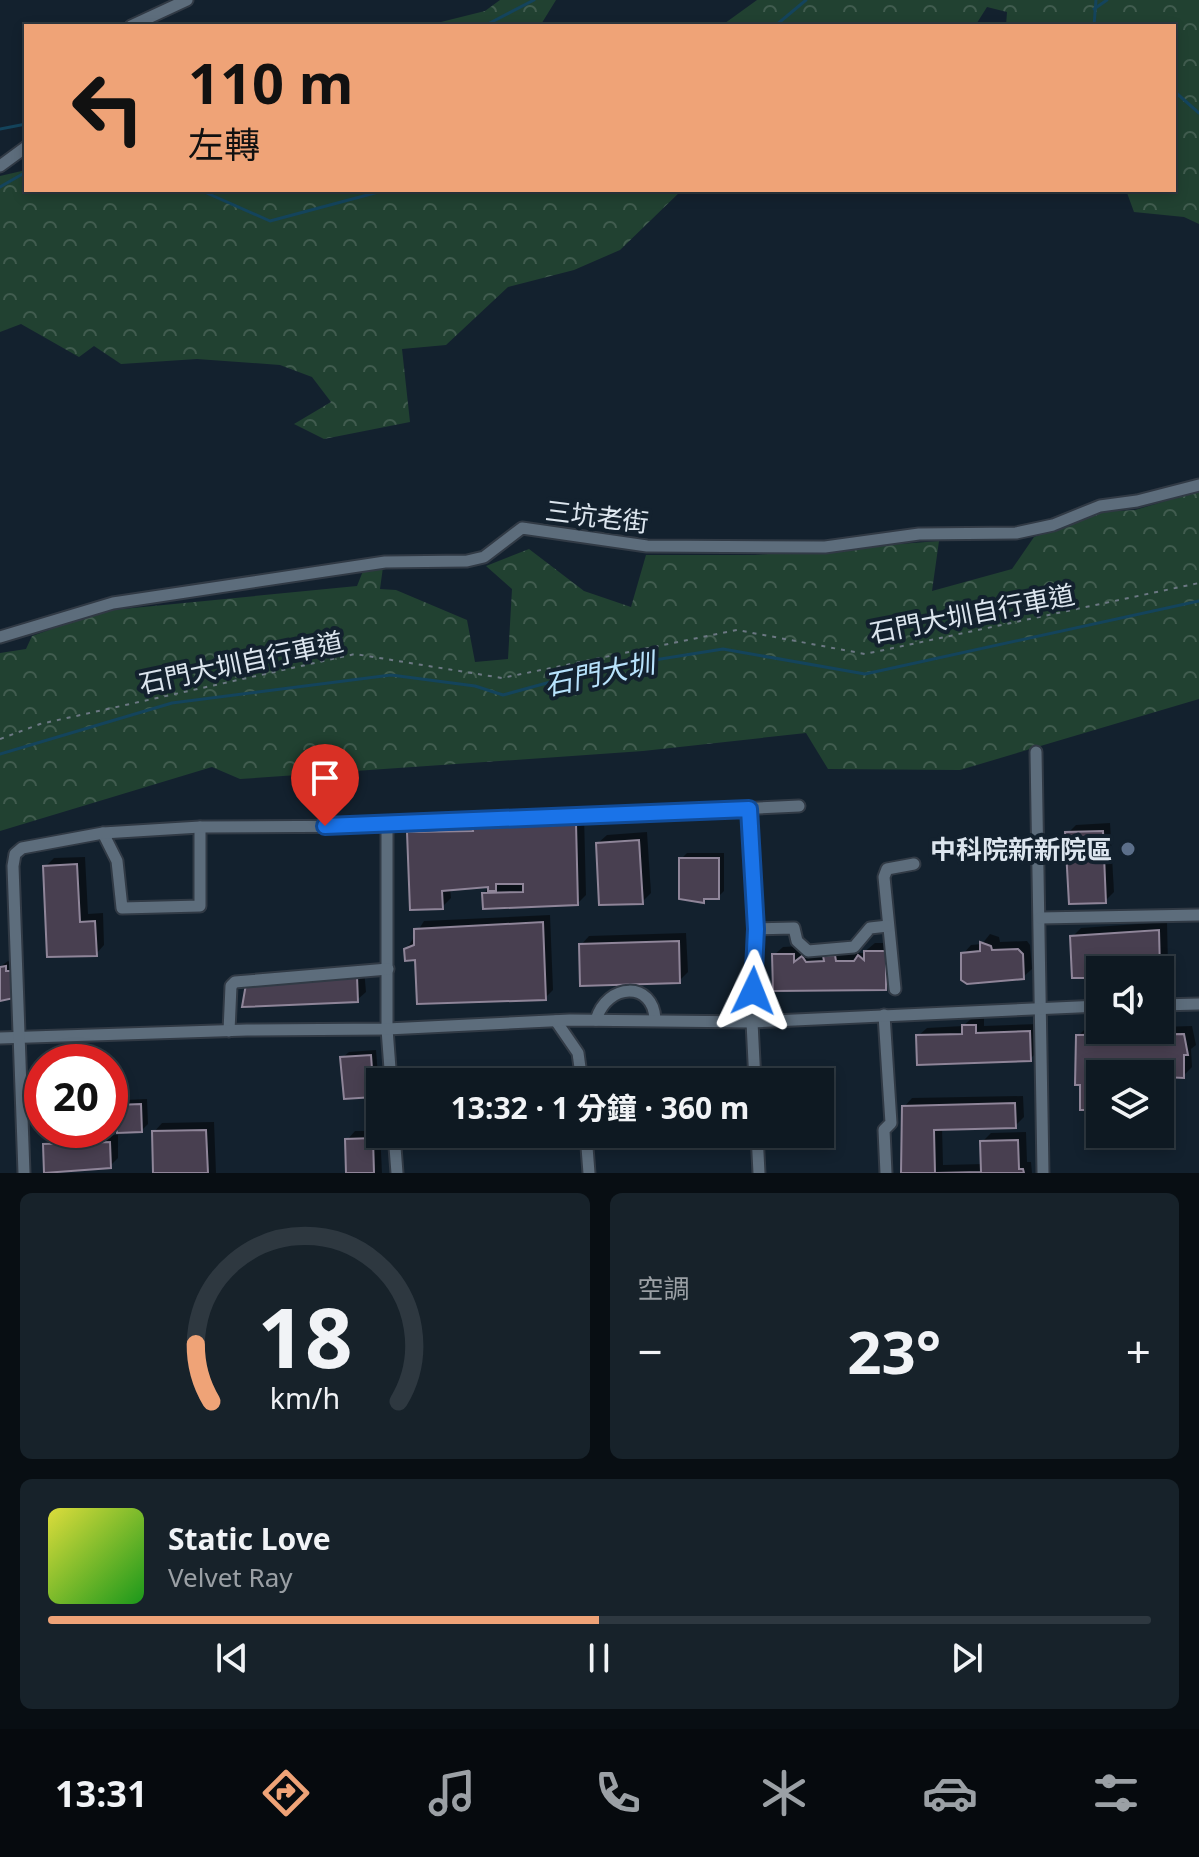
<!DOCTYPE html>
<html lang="zh-TW">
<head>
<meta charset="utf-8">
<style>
	:root { --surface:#0e1922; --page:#17222a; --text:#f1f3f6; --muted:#9ba0a5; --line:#2e3840; --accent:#efa377 }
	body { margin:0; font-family:"Noto Sans","Noto Sans TC",sans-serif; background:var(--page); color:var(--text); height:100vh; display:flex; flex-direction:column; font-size:30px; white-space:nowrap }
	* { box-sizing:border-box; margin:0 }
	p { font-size:26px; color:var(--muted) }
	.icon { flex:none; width:44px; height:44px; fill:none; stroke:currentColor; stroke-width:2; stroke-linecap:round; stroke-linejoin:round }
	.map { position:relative; height:1173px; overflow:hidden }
	.sheet { display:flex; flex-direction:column; gap:20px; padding:20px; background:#080e13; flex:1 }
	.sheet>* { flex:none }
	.hud { position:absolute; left:24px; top:24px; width:1152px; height:168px; border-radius:0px; box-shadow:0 4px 12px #0003,0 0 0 2px var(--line); background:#efa377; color:#111; overflow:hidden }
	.tools { position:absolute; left:1086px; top:956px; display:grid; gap:16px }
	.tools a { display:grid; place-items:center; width:88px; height:88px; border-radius:0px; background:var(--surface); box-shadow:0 4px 12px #0003,0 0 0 2px var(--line); font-size:40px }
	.speed { position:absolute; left:24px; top:1044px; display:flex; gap:16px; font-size:40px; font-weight:700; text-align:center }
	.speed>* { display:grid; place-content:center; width:104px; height:104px; border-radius:50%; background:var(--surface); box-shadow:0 4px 12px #0003,0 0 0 2px var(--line); line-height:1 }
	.speed .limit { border:12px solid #d22; background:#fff; color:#111 }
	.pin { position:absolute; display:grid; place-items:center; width:68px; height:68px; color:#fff; margin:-82px -34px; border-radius:50% 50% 50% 0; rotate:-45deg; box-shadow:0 0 8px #0007 }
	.pin .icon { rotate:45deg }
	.me { position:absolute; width:88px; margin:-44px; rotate:2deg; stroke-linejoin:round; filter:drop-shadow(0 0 6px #0008) }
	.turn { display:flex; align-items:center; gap:28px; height:168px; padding:0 32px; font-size:36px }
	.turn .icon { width:104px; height:104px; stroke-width:2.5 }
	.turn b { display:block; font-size:56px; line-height:68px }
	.big { font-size:60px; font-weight:700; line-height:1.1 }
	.sheet .card { flex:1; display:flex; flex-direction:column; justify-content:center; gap:12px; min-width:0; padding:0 28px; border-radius:12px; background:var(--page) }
	.sheet .dial { align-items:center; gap:0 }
	.dial svg { height:208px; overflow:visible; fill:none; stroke:var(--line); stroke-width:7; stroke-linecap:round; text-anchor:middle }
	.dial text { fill:var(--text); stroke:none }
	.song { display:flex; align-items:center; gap:24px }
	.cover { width:96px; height:96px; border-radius:12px; background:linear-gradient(135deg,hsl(60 70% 55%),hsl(120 70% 35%)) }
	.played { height:8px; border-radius:4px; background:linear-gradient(90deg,var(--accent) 50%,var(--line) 50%) }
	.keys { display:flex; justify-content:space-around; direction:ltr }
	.heat { display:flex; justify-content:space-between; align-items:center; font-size:44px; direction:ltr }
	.sheet .tiles { flex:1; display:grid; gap:20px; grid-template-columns:1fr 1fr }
	.card:last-child { grid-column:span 2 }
	.trip { position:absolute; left:366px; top:1068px; width:468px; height:80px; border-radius:0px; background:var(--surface); box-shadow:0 4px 12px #0003,0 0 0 2px var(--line); font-weight:700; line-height:80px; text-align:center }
	.dock { display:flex; height:128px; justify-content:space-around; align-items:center; background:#060a0e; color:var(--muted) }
	.dock .icon { width:56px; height:56px }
	.dock .selected { color:var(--accent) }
	.dock b { font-size:36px; color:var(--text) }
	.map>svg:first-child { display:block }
	.forest { fill:url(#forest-crowns) }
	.shadow { fill:#0007 }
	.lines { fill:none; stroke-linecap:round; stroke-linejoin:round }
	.stream { stroke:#14445c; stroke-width:3 }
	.building { fill:#483f50; stroke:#8f8599; stroke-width:2 }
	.minor-casing { stroke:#313a45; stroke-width:15 }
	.path { stroke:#6c7883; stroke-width:2; stroke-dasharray:4 6; stroke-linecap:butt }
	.minor { stroke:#5d6d7c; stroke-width:11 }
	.route-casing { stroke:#114b97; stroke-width:20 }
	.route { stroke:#1a73e8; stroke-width:14 }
	.service-dot { fill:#5c6f8a; stroke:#13212e; stroke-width:3 }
	.labels { text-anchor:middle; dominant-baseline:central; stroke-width:8; stroke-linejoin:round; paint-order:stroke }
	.street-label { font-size:26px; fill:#dce5ee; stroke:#13212e }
	.poi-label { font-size:26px; font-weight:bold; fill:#dce5ee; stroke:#13212e; text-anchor:end }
	.water-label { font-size:28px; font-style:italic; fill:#b8e3fd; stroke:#13212e }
</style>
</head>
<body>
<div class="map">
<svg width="1199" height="1173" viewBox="0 0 1199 1173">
	<defs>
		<pattern id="forest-crowns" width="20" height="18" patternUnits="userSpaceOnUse" patternTransform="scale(2)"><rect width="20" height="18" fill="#214131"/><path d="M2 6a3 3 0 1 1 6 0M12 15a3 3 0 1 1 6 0" fill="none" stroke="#415c4f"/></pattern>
	</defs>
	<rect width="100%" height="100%" fill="#13212e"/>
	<g class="forest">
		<polygon points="500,0 556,0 540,26 425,26 485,11"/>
		<polygon points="757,0 1199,0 1199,224 1184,217 1134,212 1126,190 1174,190 1174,26 1006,26 1007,12 987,7 975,26 721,26"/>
		<polygon points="26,170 26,190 682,190 620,250 574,270 508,287 446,345 402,349 410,422 324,439 294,424 331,402 312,377 280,365 197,359 121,364 94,346 79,357 21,324 0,332 0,176"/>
		<polygon points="1199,491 1199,699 960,770 828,769 806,733 643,751 240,779 212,767 0,831 0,653 26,649 32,636 102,611 357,586 363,571 383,567 380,589 396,590 467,620 475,662 508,659 512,589 486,566 529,549 584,591 631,607 646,555 755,555 939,541 932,591 1012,569 1034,537 1098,512 1135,510"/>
	</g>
	<g class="shadow">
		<polygon points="584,815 586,895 578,903 484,894 490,885 450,888 451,898 442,907 409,833 418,824"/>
		<polygon points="1110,823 1114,892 1105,901 1068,833 1076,825"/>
		<polygon points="647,832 651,893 642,902 598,843 607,835"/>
		<polygon points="687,853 724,853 724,891 718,897 703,901 681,859"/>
		<polygon points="85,857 88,914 103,913 104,945 96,954 45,867 54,858"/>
		<polygon points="550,915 553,990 545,998 416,958 406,950 424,921"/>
		<polygon points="1167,922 1168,964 1160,971 1100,970 1100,975 1072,937 1081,928"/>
		<polygon points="686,933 688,972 679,981 581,945 589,936"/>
		<polygon points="990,934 999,937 1000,942 1027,941 1030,945 1032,969 1023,977 963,954 971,945 982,944"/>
		<polygon points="875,943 893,943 894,979 885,988 775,989 774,955 783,947 802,946 802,956 813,950 843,948 844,953 863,953"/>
		<polygon points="8,961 18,966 0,999 0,967"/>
		<polygon points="364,969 366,992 357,1000 244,1005"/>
		<polygon points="984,1017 984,1026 1038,1024 1039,1050 1030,1059 918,1036 927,1028 963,1026 972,1018"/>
		<polygon points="1192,1026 1196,1045 1191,1049 1192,1067 1183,1076 1100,1074 1100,1108 1078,1036 1087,1027 1160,1030 1160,1027"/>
		<polygon points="376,1050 379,1088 373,1095 342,1058 349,1052"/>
		<polygon points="1023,1096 1024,1117 1015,1126 942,1127 943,1165 983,1164 982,1142 991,1133 1026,1132 1027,1162 1031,1162 1032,1173 904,1173 904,1107 912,1098"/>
		<polygon points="147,1099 148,1124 142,1130 118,1106 124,1100"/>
		<polygon points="214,1122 216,1173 155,1173 154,1132 162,1123"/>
		<polygon points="355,1131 380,1131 382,1173 348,1173 347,1140"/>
		<polygon points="118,1135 118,1158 110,1166 45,1145 54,1137"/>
	</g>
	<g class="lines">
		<g class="stream">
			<polyline points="1094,9 1107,0"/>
			<polyline points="484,26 534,0"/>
			<polyline points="775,26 806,0"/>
			<polyline points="1094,26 1096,0"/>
			<polyline points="1174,91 1199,113"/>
			<polyline points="0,129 26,124"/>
			<polyline points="0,187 26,172"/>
			<polyline points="200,190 270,221 386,190"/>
			<polyline points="0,754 172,703 391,675 475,686 503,695 598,669 723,649 865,674 1199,601"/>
		</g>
	</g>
	<g class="building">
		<polygon points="547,821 547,826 576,823 578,905 483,909 482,893 523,892 523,884 496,884 496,891 488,891 488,887 442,891 443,909 410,910 407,832 473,831 472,824"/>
		<polygon points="1103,831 1106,903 1069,904 1065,832"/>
		<polygon points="639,840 643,904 599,905 596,843"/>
		<polygon points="679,858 719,858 719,899 704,899 704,903 679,899"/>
		<polygon points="77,864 80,922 95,921 97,956 47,957 43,866"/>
		<polygon points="543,922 546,1000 417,1004 415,960 405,961 404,949 414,945 414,929"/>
		<polygon points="1159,930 1160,970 1100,970 1100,978 1072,978 1070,936"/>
		<polygon points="679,941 680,983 580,986 579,944"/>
		<polygon points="980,942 991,946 992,950 1018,949 1023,954 1024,979 967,984 961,980 961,953 980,951"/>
		<polygon points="864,951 886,951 886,990 773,991 772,954 794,954 794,962 802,956 806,962 824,961 823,956 835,955 836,961 854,961 858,955 864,960"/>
		<polygon points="6,966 6,971 13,971 14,998 0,1001 0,967"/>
		<polygon points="357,976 358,1002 242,1007 246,984"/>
		<polygon points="962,1025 976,1025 976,1033 1030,1031 1031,1061 917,1065 916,1035 962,1034"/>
		<polygon points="1184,1034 1188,1055 1184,1055 1184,1078 1100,1074 1100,1110 1080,1110 1080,1085 1075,1085 1076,1035"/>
		<polygon points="371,1055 374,1097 344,1099 340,1057"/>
		<polygon points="1015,1103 1016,1128 934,1130 935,1173 981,1172 980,1141 1018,1140 1019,1169 1023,1169 1024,1173 901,1173 902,1106"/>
		<polygon points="141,1104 142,1132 117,1133 115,1105"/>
		<polygon points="206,1130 208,1173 153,1173 152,1131"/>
		<polygon points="373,1138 374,1173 346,1173 345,1139"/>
		<polygon points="110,1142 111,1168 44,1173 43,1144"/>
	</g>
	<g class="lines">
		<defs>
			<g id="minor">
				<polyline points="131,26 187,0"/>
				<polyline points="0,166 26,147"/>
				<polyline points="0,637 113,603 385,562 467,561 484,557 522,528 647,546 825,547 919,534 1016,533 1053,525 1100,506 1137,501 1199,485"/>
				<polyline points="1036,752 1043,1173"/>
				<polyline points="749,809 756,929"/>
				<polyline points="387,826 387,1029 391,1082"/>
				<polyline points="103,833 117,861 122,908 200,906 200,827"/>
				<polyline points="1040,918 1199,915"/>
				<polyline points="895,989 884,877 887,869 914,864"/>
				<polyline points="1160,1005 1199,1004"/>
				<polyline points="884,1015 891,1123 884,1130 886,1173"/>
				<path d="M596,1020C607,982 654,981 655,1020"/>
				<polyline points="556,1021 578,1053 582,1082"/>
				<polyline points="229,1031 231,986 235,982 388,969"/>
				<polyline points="0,1038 247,1030 387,1029 570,1020 752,1022 1100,1006"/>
				<polyline points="755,1082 752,1022 756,929 794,928 797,941 808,951 854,947 870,928 888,926"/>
				<polyline points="394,1134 397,1173"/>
				<polyline points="586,1134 589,1173"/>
				<polyline points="757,1134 759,1173"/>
				<polyline points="24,1173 13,866 15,854 22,848 103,833 200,827 387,826 799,806"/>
			</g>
		</defs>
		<use href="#minor" class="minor-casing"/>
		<polyline class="path" points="0,739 40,724 355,654 502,678 737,630 865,654 1199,583"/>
		<use href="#minor" class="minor"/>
	</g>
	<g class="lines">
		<defs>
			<polyline id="route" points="325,826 749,809 756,929 753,991"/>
		</defs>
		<use href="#route" class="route-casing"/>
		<use href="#route" class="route"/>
	</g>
	<circle class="service-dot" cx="1128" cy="849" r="8"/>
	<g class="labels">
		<g class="street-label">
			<text transform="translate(597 516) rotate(7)">三坑老街</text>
			<text transform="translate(972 613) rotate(-11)">石門大圳自行車道</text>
			<text transform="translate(241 662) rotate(-12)">石門大圳自行車道</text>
		</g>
		<g class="poi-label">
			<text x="1112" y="849">中科院新新院區</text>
		</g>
		<g class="water-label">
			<text transform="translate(599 673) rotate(-12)">石門大圳</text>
		</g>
	</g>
</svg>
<div class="tools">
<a><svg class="icon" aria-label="sound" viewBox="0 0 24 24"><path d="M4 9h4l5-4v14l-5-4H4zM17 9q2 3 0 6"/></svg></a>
<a><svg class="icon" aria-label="layers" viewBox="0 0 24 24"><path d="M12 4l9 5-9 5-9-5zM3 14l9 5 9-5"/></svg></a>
</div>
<div class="speed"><div class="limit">20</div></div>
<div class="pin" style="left:325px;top:826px;background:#d93025"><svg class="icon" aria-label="arrive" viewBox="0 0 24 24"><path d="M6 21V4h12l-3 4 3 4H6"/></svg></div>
<svg class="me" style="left:753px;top:991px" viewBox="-20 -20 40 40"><path d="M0-17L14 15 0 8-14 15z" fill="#1a73e8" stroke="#fff" stroke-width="4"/></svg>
<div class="trip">13:32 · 1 分鐘 · 360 m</div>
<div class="hud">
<div class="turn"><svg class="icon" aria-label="left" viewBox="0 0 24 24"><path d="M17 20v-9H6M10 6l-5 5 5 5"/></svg><div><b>110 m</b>左轉</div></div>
</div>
</div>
<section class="sheet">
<div class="tiles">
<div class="card dial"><svg viewBox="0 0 100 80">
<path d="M14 69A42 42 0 1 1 86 69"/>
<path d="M14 69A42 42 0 0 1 8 47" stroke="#efa377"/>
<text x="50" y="56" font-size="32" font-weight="700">18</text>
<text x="50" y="72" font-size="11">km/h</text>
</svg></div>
<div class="card"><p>空調</p>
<div class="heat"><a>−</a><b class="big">23°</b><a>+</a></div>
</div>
<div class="card">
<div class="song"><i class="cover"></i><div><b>Static Love</b><p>Velvet Ray</p></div></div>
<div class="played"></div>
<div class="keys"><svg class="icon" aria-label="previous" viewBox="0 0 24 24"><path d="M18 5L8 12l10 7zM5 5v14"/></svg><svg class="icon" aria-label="pause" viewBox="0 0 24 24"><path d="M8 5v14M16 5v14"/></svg><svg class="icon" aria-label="next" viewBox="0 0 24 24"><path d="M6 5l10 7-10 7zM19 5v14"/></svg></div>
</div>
</div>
</section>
<nav class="dock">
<b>13:31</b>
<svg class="icon selected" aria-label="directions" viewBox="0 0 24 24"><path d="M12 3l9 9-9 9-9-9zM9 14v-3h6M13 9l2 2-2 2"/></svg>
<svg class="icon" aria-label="music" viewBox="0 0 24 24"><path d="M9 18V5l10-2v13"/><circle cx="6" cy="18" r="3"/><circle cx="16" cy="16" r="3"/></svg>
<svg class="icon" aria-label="phone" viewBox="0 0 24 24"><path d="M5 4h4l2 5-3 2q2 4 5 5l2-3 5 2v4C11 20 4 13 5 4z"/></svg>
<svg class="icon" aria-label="climate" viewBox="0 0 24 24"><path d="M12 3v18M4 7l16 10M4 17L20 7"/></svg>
<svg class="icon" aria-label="car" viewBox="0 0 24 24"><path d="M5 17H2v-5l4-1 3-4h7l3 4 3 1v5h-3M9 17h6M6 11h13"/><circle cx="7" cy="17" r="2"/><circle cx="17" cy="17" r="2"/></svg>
<svg class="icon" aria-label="filters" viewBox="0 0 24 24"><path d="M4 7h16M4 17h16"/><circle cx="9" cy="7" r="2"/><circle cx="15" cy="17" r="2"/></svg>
</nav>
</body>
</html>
